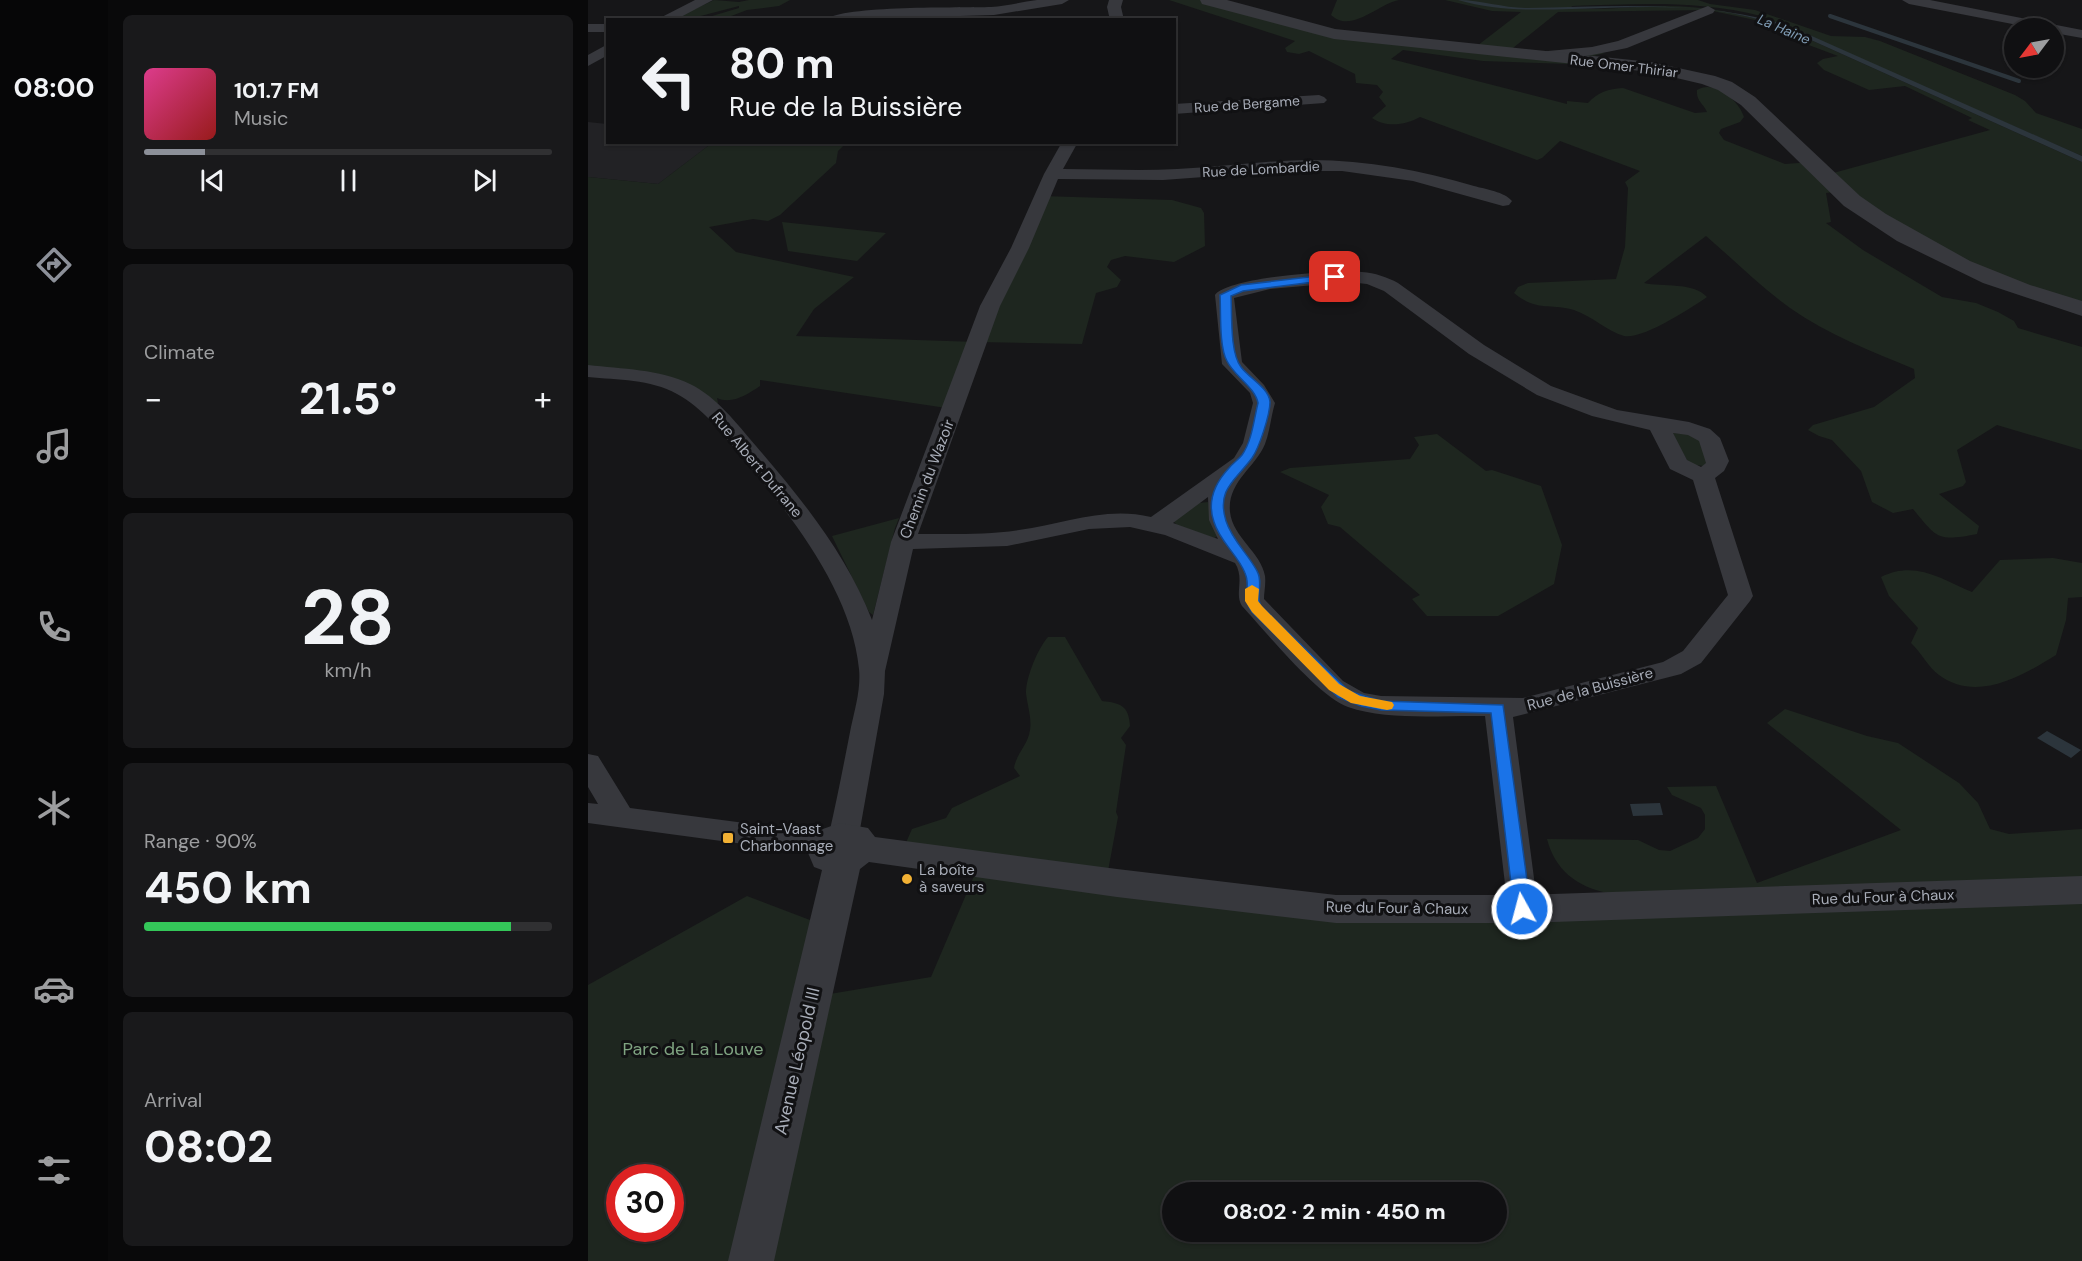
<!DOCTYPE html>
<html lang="en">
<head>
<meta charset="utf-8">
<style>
	:root { --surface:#101012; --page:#19191b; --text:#f1f3f6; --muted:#9c9d9f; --line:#303032; --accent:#8c9099 }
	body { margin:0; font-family:"DM Sans",sans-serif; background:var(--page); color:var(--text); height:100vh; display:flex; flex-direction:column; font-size:22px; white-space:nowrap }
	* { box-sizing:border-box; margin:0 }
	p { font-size:20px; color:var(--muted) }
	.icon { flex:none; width:33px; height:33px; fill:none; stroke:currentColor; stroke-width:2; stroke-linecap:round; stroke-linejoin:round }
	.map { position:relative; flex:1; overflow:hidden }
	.sheet { display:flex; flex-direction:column; gap:15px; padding:15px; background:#09090a; width:480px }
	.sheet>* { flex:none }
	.banner { position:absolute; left:18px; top:18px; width:570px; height:126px; border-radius:0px; box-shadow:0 2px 4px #0004,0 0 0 2px var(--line); background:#101012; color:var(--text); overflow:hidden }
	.needle { width:39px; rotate:238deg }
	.fabs { position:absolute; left:1416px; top:18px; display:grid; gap:12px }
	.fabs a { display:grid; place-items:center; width:60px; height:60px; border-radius:50%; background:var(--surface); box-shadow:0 2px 4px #0004,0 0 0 2px var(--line); font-size:30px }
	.speed { position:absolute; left:18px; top:1164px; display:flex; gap:12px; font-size:30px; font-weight:700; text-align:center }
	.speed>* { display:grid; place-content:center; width:78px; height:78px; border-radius:50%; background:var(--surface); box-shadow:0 2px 4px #0004,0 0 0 2px var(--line); line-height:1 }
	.speed .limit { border:9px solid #d22; background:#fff; color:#111 }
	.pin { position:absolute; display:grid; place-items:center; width:51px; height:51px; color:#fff; margin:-26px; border-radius:12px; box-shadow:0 3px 9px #0006 }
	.me { position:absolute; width:66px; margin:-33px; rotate:353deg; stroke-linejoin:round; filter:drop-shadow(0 0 4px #0008) }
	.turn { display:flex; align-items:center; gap:21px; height:126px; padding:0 24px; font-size:27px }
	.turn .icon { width:78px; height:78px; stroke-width:2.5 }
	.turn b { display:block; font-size:42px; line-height:51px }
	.big { font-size:45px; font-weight:700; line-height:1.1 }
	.sheet .tile { flex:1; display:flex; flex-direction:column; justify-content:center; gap:9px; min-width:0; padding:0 21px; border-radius:9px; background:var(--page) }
	.sheet .dial { align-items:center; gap:0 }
	.dial b { font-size:78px; line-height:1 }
	.song { display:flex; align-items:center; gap:18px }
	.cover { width:72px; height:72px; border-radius:9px; background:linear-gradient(135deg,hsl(330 70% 55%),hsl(0 70% 35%)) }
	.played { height:6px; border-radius:3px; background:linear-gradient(90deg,var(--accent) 15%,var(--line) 15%) }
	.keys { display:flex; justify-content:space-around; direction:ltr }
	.heat { display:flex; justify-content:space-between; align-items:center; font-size:33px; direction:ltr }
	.charge { height:9px; border-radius:4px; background:linear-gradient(90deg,#34c759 90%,var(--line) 0) }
	.trip { position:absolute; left:574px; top:1182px; width:345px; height:60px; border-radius:30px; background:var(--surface); box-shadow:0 2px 4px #0004,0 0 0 2px var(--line); font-weight:700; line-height:60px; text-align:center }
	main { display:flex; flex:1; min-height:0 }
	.dock { display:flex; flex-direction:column; width:108px; justify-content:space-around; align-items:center; background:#060607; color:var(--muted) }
	.dock .icon { width:42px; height:42px }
	.dock .selected { color:var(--accent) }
	.dock b { font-size:27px; color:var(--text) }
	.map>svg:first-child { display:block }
	.built { fill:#222225 }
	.green { fill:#1e261f; fill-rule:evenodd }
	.water { fill:#2c353c }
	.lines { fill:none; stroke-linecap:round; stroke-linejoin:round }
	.stream { stroke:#2c353c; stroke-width:4 }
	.minor { fill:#37383d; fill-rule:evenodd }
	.tertiary { fill:#37383d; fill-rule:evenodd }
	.route { fill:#1a73e8; stroke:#114b97; stroke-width:1.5 }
	.slow { fill:#f59e0b }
	.poi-dot { fill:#f2b134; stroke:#111113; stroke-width:2 }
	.labels { text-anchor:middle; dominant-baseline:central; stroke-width:6; stroke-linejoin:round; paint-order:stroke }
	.far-water-label { font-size:14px; font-style:italic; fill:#7f9bb3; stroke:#111113 }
	.far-street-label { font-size:14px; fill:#a8adb8; stroke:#111113 }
	.street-label { font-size:15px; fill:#a8adb8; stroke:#111113 }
	.poi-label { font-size:15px; fill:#a8adb8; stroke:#111113; text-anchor:start }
	.near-park-label { font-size:18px; fill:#7fa381; stroke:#111113 }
	.near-street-label { font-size:18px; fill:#a8adb8; stroke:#111113 }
</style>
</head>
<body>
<main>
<nav class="dock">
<b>08:00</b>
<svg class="icon selected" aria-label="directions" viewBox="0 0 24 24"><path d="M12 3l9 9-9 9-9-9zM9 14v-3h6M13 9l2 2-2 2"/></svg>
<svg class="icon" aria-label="music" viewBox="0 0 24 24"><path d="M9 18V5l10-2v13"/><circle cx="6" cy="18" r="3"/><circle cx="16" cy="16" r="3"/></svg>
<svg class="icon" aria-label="phone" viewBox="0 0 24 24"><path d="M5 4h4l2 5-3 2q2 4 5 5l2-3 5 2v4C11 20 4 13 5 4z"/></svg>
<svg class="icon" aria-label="climate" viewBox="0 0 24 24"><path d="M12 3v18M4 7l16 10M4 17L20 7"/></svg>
<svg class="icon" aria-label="car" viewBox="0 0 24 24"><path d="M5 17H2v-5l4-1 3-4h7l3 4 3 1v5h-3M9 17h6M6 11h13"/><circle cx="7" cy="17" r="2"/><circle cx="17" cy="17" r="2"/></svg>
<svg class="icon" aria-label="filters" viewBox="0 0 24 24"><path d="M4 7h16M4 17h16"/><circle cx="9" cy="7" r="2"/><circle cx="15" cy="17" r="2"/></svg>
</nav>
<section class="sheet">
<div class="tile">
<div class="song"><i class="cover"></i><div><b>101.7 FM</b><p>Music</p></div></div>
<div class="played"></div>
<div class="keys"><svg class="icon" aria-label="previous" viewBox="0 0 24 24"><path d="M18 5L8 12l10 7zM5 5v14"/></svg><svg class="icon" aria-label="pause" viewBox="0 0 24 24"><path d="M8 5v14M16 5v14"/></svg><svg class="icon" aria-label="next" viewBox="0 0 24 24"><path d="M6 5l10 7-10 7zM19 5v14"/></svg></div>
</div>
<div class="tile"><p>Climate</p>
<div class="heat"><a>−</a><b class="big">21.5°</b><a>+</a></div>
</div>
<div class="tile dial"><b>28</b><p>km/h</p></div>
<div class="tile"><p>Range · 90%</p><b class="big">450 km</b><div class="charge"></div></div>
<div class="tile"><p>Arrival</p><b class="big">08:02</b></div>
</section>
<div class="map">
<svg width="1494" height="1261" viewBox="0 0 1494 1261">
	<rect width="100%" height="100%" fill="#161618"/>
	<polygon class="built" points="0,122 19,124 20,142 124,143 70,184 0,177"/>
	<g class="green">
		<polygon points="126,0 151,2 161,0 202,0 191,6 159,10 138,18 145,19 114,19 151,8 151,6 101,19 83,20"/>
		<path d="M581,0H616L727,30L885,49L933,12L904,11L857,0H1110L1122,4L1167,10L1243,36L1277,37L1292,41L1427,95L1437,101L1448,113L1494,129V156L1173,16C1111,0 1048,4 984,6L983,8C1013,11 1045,6 1076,6C1116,6 1156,13 1194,27L1494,162V309L1425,288L1254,191L1238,193L1243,222L1238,223L1275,250L1332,284L1354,297L1388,303L1410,312L1426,321L1430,328L1494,347V450L1409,425L1369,450L1378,482L1375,486L1351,494L1391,526L1389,534C1349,542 1349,538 1325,509L1305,513L1284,502L1273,471L1244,440L1231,436L1220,430L1225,425L1286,407L1327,378L1326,369C1283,351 1241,335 1202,308C1173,287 1146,260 1118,236L1056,283C1074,287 1106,282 1119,297C1103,308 1054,340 1036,336C1019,331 1004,316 986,310C962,303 949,312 926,293L930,287L940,283L1028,279L1037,247L1040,188L1037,182L1052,171L972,141L954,158L949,160L832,117C818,125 798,128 784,118L798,106L791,97L795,92L789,85L768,83L767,74L721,51L711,54L699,52L697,48L707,41ZM1120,10L1167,20L1196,30L1194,35L1250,56L1235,59L1229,63L1236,70L1281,90L1317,86L1384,118L1380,120L1402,130L1238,175L1224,162L1197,164L1136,140L1131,133L1133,129L1152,122L1156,117C1151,101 1127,79 1109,90C1108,101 1115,103 1119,112L1107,113L1035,88C1020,89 1010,92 1000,103L979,101V104L803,59L815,50L895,61L982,64L988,60L1017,53L1004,51L920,52L970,12Z"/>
		<path d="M749,0H811C790,4 763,34 743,15Z"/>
		<path d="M124,143H258L250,151L248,163L192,215L180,221L165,219L121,227L148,252L266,277L226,309L208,336L389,342L453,196L584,200L613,208L616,213L617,246L586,262L537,256L523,260L519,267L533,280L529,287L508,293L494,344L389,342L365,409L172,380V386C160,394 144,405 129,398L130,403L119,406L96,388L0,371V177L70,184Z"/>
		<polygon points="194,222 298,233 269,261 200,251"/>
		<polygon points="1084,433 1109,434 1123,460 1115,466 1101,464"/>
		<polygon points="849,434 898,471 904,470 953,486 974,545 966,584 910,616 839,616 824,599 832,595 752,527 740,524 733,507 741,495 692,472 702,468 822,459 831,445 826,437"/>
		<polygon points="620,502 630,536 626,538 590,526 585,521 611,503"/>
		<polygon points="311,518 307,528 285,615 281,612 244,536"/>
		<path d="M1465,558L1494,563V597L1480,598L1478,620L1468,655C1434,676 1389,703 1351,675C1340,667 1333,652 1323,643L1330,628L1301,596L1293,577C1327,560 1353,579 1384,592L1412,560Z"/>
		<path d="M460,637H477L514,701C533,703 541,706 542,726L533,738L538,745L528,812L530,817L518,882L313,854L324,829L358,818L364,808L432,776L426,768C428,754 440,745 442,730C444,718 439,704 438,693C438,677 450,648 460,637Z"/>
		<path d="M1197,709L1279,736L1310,743L1371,783L1390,803L1402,829L1421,834L1494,829V1261H0V985L159,896L222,920H241L224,997L343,977L386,876L748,909L1020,893C989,887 967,870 959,839L1050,840L1071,850L1082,851L1110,838L1117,829V815L1113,808L1084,795L1079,787L1128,786L1169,883L1313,830L1179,723ZM32,1178H82V1228H32ZM585,1192H909V1232H585Z"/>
	</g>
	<g class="water">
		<path d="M870,0C893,0 915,8 939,8C1026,6 1116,0 1199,25L1494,156V162L1194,27C1126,1 1055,7 984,9C945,10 908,11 870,0Z"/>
		<polygon points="1459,731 1493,750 1483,758 1449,738"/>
		<polygon points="1072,803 1075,815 1045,816 1042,804"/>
	</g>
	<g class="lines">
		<polyline class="stream" points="1242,16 1431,81"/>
		<g class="minor">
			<polygon points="107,0 125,0 87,20 68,20"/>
			<path d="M449,0H481L474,4L406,15L237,20C254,5 374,8 403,7C418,6 434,2 449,0Z"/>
			<polygon points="521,0 535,0 533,7 536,20 522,20 519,7"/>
			<polygon points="1314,0 1342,0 1494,30 1494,38 1466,33 1466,28 1445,28 1321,4"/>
			<polygon points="1120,6 1127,10 1125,13 1039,48 1004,55 949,60 942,56 949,52 1004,47 1030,41"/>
			<rect x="0" y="24" width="20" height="8"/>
			<polygon points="20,44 20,55 0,66 0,55"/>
			<polygon points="731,95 736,97 739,100 736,103 586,114 586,104"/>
			<path d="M474,142H490L475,169C513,169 551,171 589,169C631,167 674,161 716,160C774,159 832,170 886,186C897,189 917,192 924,201L921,205L915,206L825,181L754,171H697L575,180L470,179L441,248L412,306L330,534C364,534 398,535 431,530C476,524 517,506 563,517L646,458L655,443L665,403L662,393L634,364L627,295C640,277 751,269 774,272C787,273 799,277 810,283L896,345L963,386L1029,410L1101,422L1122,429L1132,438L1141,461L1136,471L1127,478L1165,596L1162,601L1113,663L1093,674L925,717L950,909L946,917L935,920L924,917L920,909L897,716C855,715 800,721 760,707C730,696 678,632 654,606C646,594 657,579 647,563L577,535L542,527L501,529L419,546L325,549L297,671L296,694L271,835L266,842L253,844L248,851L238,855L0,823V803L10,804L0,787V754L10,756L42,808L241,834C249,799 256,763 263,727C267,709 273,688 271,669C264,592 202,514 154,457C135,434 115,408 89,394C62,379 30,380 0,377V365C34,369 71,369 102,384C129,397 149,424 168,446C213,498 259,555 284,620L303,542L392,306L423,248L456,174ZM760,282L779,284L796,291L881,354L949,395L1004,416L1062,430L1082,469L1105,480L1140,595L1095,651L1075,662L935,698L793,696L776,693L755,681L676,599C676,592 678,584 677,576C673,552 645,538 642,512C639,482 667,468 677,444C682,431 683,416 687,403L676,385L654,362L646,298L682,289ZM1085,433L1100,435L1111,441L1118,463L1113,467L1099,460ZM620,497L621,520L630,539L585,523Z"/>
		</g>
		<g class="tertiary">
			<polygon points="612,0 639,0 747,29 1063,62 1127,76 1144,82 1167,97 1272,196 1298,214 1382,261 1442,285 1494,301 1494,316 1395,283 1309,241 1256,206 1153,105 1130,90 1114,84 1063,72 746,39 614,4"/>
			<polygon points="252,823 280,828 287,837 529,869 748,895 935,895 1494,876 1494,904 935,923 748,923 529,897 281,862 272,869 186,1261 140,1261 234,870 226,867 218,848 229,831"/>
		</g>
	</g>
	<path class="route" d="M747,274L750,275V279L655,291L643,296C644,315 642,353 653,367C661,378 681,388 682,402C682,415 671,448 664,458C648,480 628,489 638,521C644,540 660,554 669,571C676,583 667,596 673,606L761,691L793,701L915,705L943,909L940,913H929L926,909L903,713L793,710L773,706L750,697L664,612C652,594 664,588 657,573C650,555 632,542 626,522C619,502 627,483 641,468C645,463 650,460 654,455C664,441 666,419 670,403C667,387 646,376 639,361C631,347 633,312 632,295L653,285Z"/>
	<polygon class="slow" points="664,585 671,589 670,601 674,606 751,684 772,696 804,702 806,705 804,709 799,710 763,703 741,690 664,612 657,601 657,589"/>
	<g class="poi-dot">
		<rect x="134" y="832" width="12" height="12" rx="3"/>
		<circle cx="319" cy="879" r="6"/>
	</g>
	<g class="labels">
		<g class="far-water-label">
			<text transform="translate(1196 29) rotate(23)">La Haine</text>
		</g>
		<g class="far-street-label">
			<text transform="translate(1036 66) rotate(7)">Rue Omer Thiriar</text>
			<text transform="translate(659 104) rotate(-4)">Rue de Bergame</text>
			<text transform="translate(673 169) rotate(-3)">Rue de Lombardie</text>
		</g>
		<g class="street-label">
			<text transform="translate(169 465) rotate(50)">Rue Albert Dufrane</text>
			<text transform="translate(339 479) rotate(-69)">Chemin du Wazoir</text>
			<text transform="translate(1002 689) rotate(-15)">Rue de la Buissière</text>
			<text transform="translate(1295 897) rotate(-2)">Rue du Four à Chaux</text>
			<text transform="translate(809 908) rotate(1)">Rue du Four à Chaux</text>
		</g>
		<g class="poi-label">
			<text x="152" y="829">Saint-Vaast<tspan x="152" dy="17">Charbonnage</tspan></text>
			<text x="331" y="870">La boîte<tspan x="331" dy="17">à saveurs</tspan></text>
		</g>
		<g class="near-park-label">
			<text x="105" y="1049">Parc de La Louve</text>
		</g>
		<g class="near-street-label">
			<text transform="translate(209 1061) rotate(-77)">Avenue Léopold III</text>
		</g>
	</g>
</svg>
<div class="fabs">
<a><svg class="needle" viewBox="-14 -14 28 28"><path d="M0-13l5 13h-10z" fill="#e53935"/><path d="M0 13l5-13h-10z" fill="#9c9d9f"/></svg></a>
</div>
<div class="speed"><div class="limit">30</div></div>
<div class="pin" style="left:747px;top:277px;background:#d93025"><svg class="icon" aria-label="arrive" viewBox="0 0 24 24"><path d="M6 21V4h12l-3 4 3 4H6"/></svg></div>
<svg class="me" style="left:934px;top:909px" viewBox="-20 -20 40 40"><circle r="17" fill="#1a73e8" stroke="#fff" stroke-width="3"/><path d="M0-11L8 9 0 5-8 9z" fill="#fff"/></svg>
<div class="trip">08:02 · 2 min · 450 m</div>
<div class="banner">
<div class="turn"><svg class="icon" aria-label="left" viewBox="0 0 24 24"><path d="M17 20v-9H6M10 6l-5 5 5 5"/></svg><div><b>80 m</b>Rue de la Buissière</div></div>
</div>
</div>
</main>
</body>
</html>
